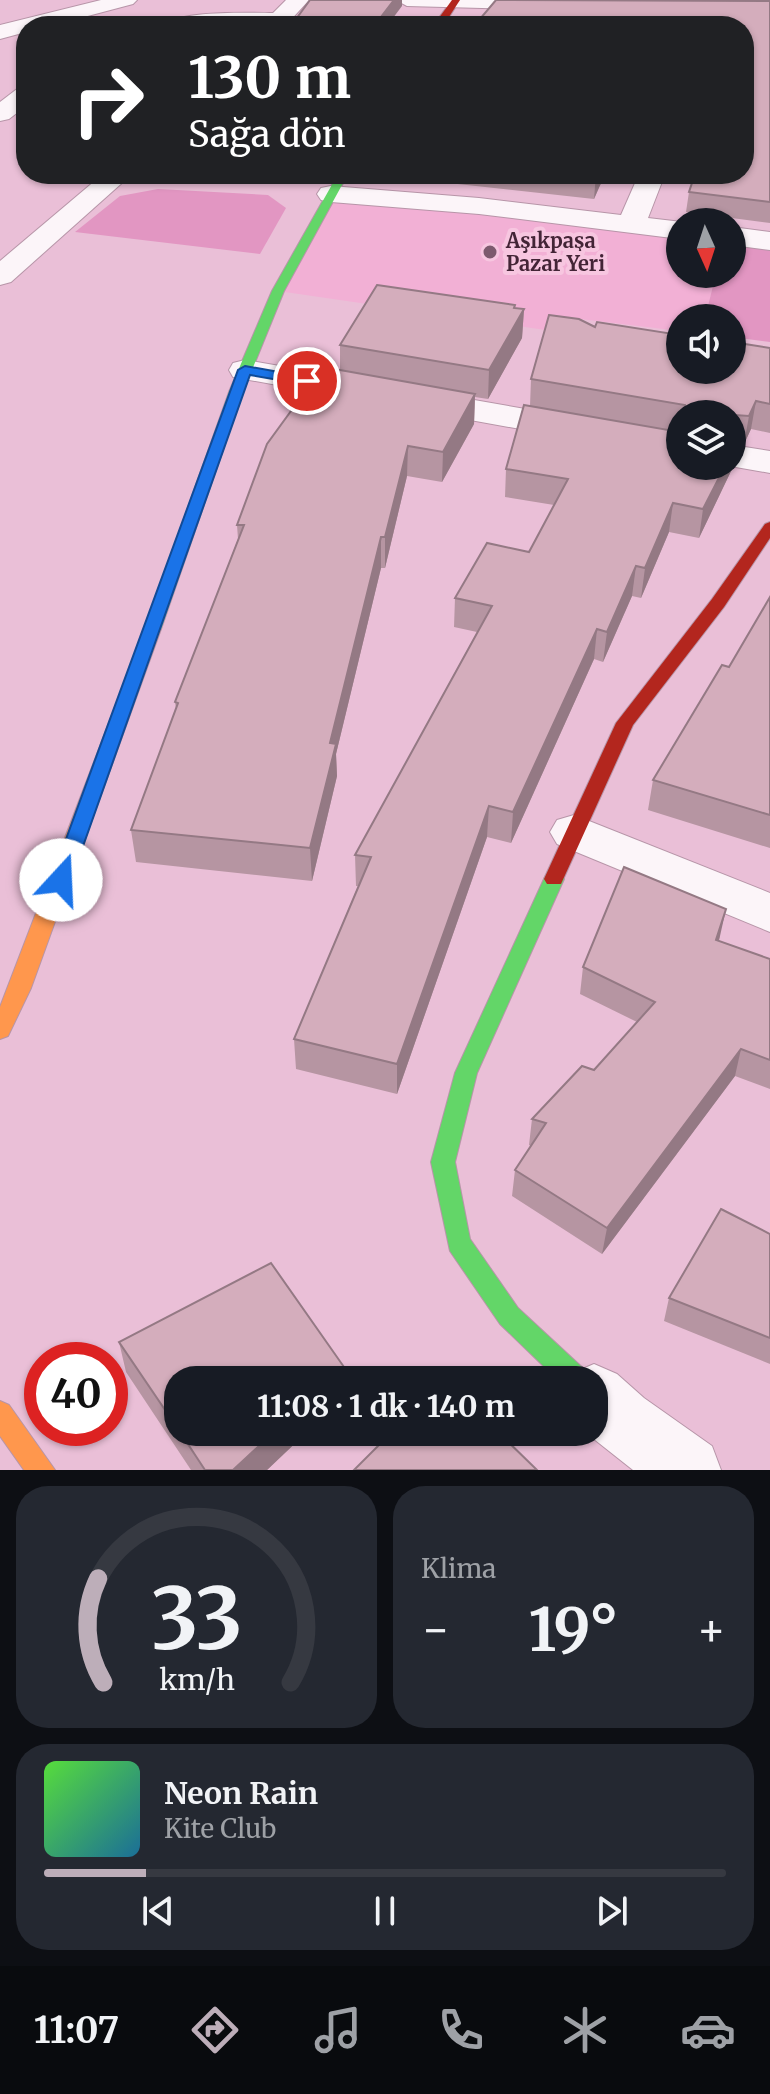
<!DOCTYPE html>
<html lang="tr">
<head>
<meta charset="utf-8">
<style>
	:root { --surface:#171b24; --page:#242831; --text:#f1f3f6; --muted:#9ea1a6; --line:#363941; --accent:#bdaeb9 }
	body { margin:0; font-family:Merriweather,serif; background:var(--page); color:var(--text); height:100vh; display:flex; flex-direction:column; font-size:30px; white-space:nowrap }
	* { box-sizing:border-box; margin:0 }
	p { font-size:26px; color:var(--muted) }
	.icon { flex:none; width:44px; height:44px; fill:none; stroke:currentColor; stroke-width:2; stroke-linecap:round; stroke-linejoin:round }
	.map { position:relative; height:1470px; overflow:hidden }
	.panel { display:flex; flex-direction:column; gap:16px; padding:16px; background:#0d0f14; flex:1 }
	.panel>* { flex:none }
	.guide { position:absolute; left:16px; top:16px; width:738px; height:168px; border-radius:32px; box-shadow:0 2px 6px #0004; background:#202124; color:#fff; overflow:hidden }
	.needle { width:52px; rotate:177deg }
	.tools { position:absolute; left:666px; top:208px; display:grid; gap:16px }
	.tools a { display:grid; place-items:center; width:80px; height:80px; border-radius:50%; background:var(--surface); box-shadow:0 2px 6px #0004; font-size:40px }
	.speed { position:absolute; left:24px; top:1342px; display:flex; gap:16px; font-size:40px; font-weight:700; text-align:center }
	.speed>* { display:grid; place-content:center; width:104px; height:104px; border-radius:50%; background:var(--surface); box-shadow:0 2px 6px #0004; line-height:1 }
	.speed .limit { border:12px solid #d22; background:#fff; color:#111 }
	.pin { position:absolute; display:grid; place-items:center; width:68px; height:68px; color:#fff; margin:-34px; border:4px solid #fff; border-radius:50%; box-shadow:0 2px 8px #0007 }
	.me { position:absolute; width:88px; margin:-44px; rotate:20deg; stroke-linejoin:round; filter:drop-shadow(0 0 6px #0008) }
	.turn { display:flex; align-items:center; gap:28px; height:168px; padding:0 40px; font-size:36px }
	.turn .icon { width:104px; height:104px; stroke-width:2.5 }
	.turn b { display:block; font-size:56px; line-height:68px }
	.big { font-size:60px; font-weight:700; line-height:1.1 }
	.panel .card { flex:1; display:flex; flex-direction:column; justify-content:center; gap:12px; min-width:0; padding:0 28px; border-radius:32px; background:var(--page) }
	.panel .dial { align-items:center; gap:0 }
	.dial svg { height:208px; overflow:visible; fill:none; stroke:var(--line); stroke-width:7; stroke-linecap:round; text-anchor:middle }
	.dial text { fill:var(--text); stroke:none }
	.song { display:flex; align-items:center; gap:24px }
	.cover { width:96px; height:96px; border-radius:12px; background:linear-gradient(135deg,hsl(110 70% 55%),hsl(200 70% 35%)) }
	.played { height:8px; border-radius:4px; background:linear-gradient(90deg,var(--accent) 15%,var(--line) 15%) }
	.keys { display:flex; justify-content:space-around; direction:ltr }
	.heat { display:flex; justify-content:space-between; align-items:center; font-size:44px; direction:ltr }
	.panel .tiles { flex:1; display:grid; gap:16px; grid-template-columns:1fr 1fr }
	.card:last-child { grid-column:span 2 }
	.trip { position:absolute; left:164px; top:1366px; width:444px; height:80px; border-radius:32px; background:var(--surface); box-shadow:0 2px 6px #0004; font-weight:700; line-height:80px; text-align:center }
	.tab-bar { display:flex; height:128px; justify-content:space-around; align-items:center; background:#090b0e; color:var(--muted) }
	.tab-bar .icon { width:56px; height:56px }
	.tab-bar .selected { color:var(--accent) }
	.tab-bar b { font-size:36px; color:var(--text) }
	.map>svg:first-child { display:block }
	.built { fill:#f2b0d5 }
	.green { fill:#e296c2 }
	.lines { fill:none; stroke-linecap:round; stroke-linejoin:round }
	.street-casing { stroke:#b795a8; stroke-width:2 }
	.fast-casing { stroke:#b795a8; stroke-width:2 }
	.slow-casing { stroke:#b795a8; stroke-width:2 }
	.jam-casing { stroke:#b795a8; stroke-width:2 }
	.street { fill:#fcf5f9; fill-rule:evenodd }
	.fast { fill:#63d668; fill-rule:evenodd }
	.slow { fill:#ff974d; fill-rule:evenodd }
	.jam { fill:#b3261e; fill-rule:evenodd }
	.wall { fill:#b695a2; fill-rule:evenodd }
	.shaded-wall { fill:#947984 }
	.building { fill:#d4adbc; stroke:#947984; stroke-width:2 }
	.route { fill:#1a73e8; stroke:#114b97; stroke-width:2 }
	.poi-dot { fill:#7d5a6e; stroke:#f7c6e0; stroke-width:3 }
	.labels { text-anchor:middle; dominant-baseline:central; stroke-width:8; stroke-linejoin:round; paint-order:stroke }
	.far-poi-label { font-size:20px; font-weight:bold; fill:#432436; stroke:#f7c6e0; text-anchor:start }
</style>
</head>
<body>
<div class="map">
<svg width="770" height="1470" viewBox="0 0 770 1470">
	<rect width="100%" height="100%" fill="#eabfd7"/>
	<polygon class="built" points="331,194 680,230 680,274 716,274 705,318 680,318 680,331 572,318 566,333 278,291"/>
	<g class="green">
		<polygon points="158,189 268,195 286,208 260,254 75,232 120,196"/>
		<polygon points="732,236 770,241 770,342 732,337 732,318 705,318 716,274 732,274"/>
	</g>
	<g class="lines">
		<defs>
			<g id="street">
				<polygon points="101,0 137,0 133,4 50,26 26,26 26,32 0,39 0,25"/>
				<path d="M286,0H309L287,24L279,26H164C177,10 251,13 273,13Z"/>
				<polygon points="396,0 561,0 564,4 553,10 407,6"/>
				<polygon points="26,87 26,106 9,119 0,121 0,102 17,89"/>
				<polygon points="103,174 132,174 11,282 0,285 0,261"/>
				<polygon points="639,174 665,174 648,218 682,222 680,239 479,214 331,202 321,200 317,194 321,188 331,186 479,198 621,215"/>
				<polygon points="732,227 770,232 770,250 732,245"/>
				<polygon points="245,360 680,436 680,458 233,377 229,370 233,363"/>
				<polygon points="732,445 770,451 770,473 730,466 732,466"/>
				<polygon points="574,815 770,893 770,932 557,844 550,832 557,820"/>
				<polygon points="594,1364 617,1374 644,1398 712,1446 721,1470 633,1470 585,1432 594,1432 594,1380 569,1380 571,1374"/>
			</g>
			<g id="fast">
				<polygon points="338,174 348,174 284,291 243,392 161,629 153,634 147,633 145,629 229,392 272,291"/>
				<polygon points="554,872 561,874 564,879 477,1073 455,1162 470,1239 518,1308 586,1371 590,1380 558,1380 500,1324 450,1251 431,1162 455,1073 544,879 547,874"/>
			</g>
			<g id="slow">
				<polygon points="153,624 161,629 31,988 8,1036 0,1039 0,1007 145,629"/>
				<polygon points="0,1401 9,1405 55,1470 24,1470 0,1436"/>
			</g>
			<g id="jam">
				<polygon points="452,0 460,0 443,26 433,26"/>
				<polygon points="770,522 770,538 724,607 633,725 561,884 547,884 544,879 616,723 712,599 765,524"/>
			</g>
		</defs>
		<use href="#street" class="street-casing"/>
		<use href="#fast" class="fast-casing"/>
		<use href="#slow" class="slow-casing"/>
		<use href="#jam" class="jam-casing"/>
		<use href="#street" class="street"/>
		<use href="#fast" class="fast"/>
		<use href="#slow" class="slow"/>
		<use href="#jam" class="jam"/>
	</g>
	<g class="wall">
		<polygon points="770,1 770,223 686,212 689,192 744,174 744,26"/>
		<polygon points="394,174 605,174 594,199 394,177"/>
		<polygon points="515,305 515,308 524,309 522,338 488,399 475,397 474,424 442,482 407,476 385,568 381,568 336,754 337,776 312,881 136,862 131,830 176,709 175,702 238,539 237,525 340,370 340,345"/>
		<path d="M595,327L770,348V433L751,429L744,444L736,443L732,469L699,538L669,532L641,598L632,596L603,662L594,659L511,843L487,837L397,1094L296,1069L294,1039L358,886H356L355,855L477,632L454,627L455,598L529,552L554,505L505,497L506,469L530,406L531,379ZM680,414H732L680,466Z"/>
		<polygon points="770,597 770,848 648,810 653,780 729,667"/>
		<polygon points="720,936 719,941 770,959 770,1089 735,1076 602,1254 512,1196 515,1170 531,1146 529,1145 532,1119 594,1070 637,1022 580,994 583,967"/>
		<polygon points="770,1234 770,1364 664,1321 669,1298"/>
		<polygon points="119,1342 178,1380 178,1432 307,1432 267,1470 191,1470 126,1372"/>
	</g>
	<g class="shaded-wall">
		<polygon points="394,0 402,0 402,6 387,26 374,26"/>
		<polygon points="596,174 605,174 594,199"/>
		<polygon points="515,305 514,327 524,309 522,338 488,399 489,370"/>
		<polygon points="475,394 474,424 442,482 443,452"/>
		<polygon points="756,401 751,429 744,444 749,416"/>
		<polygon points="737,441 732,469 699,538 703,509 725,466 732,466 732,451"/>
		<polygon points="408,446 407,476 385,568 385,537"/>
		<polygon points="673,503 669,532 641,598 645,568"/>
		<polygon points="381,537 381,568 336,754 337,776 312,881 310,848 330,743"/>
		<polygon points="636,566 632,596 603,662 607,632"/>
		<polygon points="597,629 594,659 511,843 513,812"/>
		<polygon points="489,806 487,837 397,1094 397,1064"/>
		<polygon points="726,909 720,936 710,967 716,940"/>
		<polygon points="741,1049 735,1076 602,1254 607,1228"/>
		<polygon points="344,1367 344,1380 330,1380"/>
		<polygon points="274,1432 307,1432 267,1470 233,1470"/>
	</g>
	<g class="building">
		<polygon points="310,0 394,0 374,26 291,26"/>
		<polygon points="496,0 770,1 770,202 689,192 695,174 744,174 744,26 474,26"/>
		<polygon points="377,285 515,305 514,308 524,309 489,370 340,345"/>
		<polygon points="549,315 579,319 595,327 597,322 680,335 680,370 732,370 732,342 770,348 770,404 756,401 749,416 735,415 732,436 732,414 685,414 685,405 531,379"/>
		<polygon points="323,367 475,394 443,452 408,446 385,537 381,537 330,743 336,744 310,848 131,830 178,703 175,702 244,525 237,525 267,444"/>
		<polygon points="524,405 680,432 680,466 725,466 703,509 673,503 645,568 636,566 607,632 597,629 513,812 489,806 397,1064 294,1039 371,857 355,855 492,606 455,598 487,543 529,552 568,479 506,469"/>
		<polygon points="732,438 737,441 732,451"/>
		<polygon points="770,597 770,815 653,780 722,665 729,667"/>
		<polygon points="624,867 726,909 716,940 770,959 770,1060 741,1049 607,1228 515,1170 546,1123 532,1119 582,1066 594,1070 655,1002 583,967"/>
		<polygon points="721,1209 770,1234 770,1338 669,1298"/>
		<polygon points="271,1263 344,1367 330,1380 178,1380 178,1429 119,1342"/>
		<polygon points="180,1432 274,1432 233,1470 205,1470"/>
		<polygon points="392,1432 498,1432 537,1470 354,1470"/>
	</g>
	<polygon class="route" points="245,366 307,377 314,381 307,385 250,375 71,880 68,885 54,885 51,880 238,370"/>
	<circle class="poi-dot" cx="490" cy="252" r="8"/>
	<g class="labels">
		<g class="far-poi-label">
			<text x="506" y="240">Aşıkpaşa<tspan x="506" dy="23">Pazar Yeri</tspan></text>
		</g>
	</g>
</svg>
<div class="tools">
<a><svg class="needle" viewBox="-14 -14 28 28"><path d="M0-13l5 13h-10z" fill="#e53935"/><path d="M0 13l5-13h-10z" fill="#9ea1a6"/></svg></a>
<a><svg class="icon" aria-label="sound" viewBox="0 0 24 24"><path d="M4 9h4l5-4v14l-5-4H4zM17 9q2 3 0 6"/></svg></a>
<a><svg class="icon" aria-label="layers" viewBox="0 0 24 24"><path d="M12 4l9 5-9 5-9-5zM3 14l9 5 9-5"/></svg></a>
</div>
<div class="speed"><div class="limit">40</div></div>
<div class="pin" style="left:307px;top:381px;background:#d93025"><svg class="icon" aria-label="arrive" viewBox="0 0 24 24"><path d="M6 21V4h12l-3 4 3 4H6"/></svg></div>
<svg class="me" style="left:61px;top:880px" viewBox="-20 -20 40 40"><circle r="19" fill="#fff"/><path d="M0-13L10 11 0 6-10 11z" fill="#1a73e8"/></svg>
<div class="trip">11:08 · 1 dk · 140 m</div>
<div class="guide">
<div class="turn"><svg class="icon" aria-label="right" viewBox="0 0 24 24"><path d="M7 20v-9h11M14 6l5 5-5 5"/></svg><div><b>130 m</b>Sağa dön</div></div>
</div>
</div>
<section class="panel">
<div class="tiles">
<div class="card dial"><svg viewBox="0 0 100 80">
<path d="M14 69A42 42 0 1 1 86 69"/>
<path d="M14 69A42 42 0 0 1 12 29" stroke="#bdaeb9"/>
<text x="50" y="56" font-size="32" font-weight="700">33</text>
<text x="50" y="72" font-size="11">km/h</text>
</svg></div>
<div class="card"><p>Klima</p>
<div class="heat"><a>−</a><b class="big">19°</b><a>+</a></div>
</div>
<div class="card">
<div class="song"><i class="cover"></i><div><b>Neon Rain</b><p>Kite Club</p></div></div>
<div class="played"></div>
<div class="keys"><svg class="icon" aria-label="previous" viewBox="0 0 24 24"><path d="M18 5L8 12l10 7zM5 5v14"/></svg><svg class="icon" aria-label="pause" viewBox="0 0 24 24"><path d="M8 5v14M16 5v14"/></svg><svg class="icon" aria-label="next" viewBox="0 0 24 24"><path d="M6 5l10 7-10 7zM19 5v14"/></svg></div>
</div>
</div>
</section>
<nav class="tab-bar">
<b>11:07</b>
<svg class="icon selected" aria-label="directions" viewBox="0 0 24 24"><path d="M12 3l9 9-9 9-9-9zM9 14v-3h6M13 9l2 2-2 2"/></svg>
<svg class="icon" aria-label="music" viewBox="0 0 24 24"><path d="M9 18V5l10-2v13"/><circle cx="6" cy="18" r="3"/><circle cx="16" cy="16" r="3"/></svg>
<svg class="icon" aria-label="phone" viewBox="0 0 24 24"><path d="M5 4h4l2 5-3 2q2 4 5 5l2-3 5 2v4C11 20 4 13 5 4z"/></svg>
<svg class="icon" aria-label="climate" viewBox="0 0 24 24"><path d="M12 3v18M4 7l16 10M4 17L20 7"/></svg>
<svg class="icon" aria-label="car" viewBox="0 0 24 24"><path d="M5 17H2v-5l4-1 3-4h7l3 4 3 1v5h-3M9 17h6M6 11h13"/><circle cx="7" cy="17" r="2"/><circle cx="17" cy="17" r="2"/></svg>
</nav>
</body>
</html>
